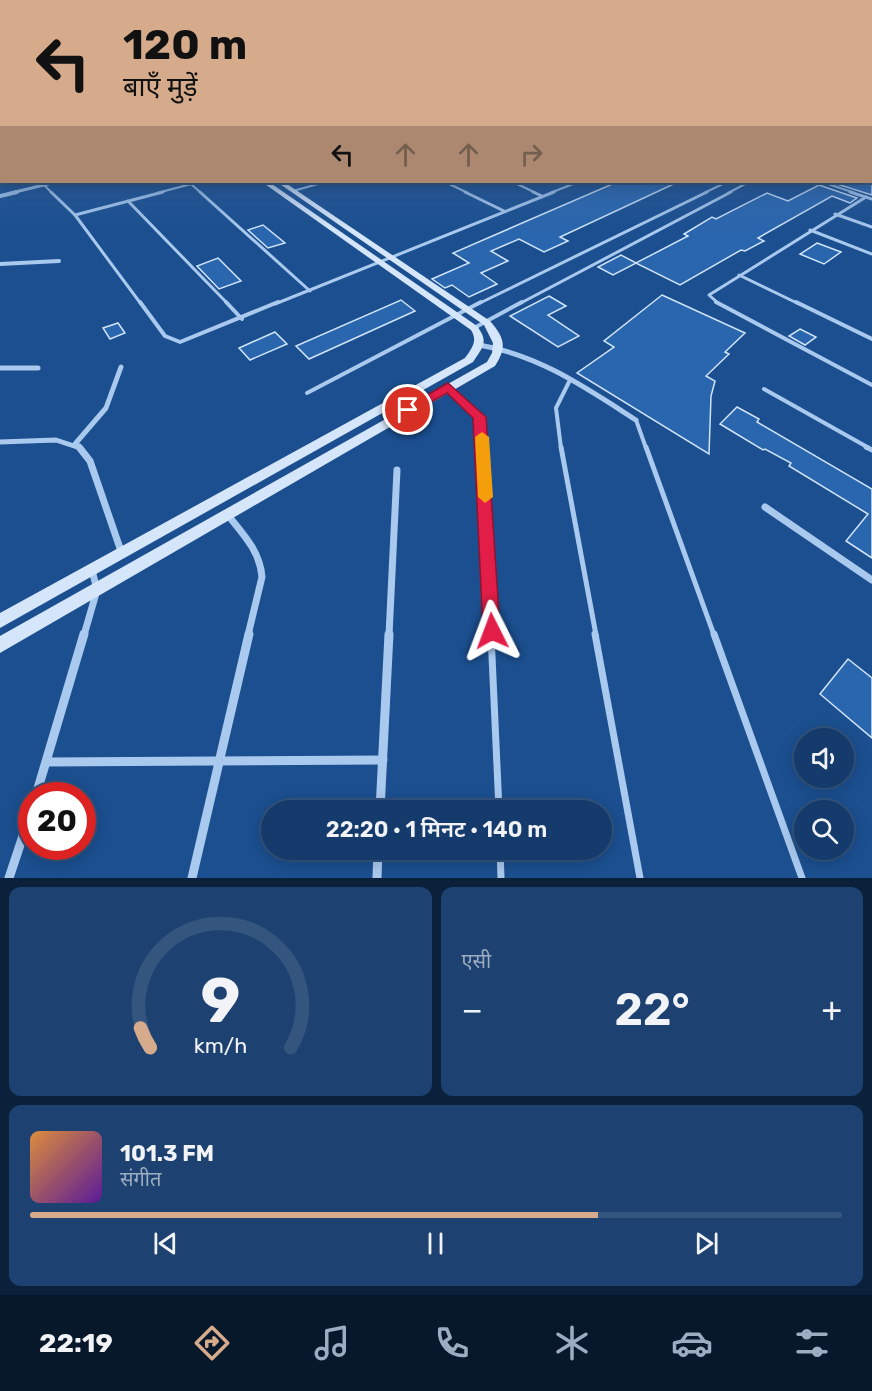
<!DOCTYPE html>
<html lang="hi">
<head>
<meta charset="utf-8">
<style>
	:root { --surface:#143b6b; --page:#1d4271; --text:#f1f3f6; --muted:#9dadc1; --line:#33557e; --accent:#d6ab8b }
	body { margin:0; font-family:Rubik,"Noto Sans Devanagari",sans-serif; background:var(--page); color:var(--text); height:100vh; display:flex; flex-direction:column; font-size:22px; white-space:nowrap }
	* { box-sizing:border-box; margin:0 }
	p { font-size:20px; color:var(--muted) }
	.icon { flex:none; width:33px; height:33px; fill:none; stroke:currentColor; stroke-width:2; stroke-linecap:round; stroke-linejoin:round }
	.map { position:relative; height:878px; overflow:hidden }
	.side { display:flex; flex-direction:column; gap:9px; padding:9px; background:#0b203b; flex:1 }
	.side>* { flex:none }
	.banner { position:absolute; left:0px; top:0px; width:873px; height:183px; box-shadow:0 3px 15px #0003,0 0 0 2px var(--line); background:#d6ab8b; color:#111; overflow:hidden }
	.tools { position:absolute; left:794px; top:728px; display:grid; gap:12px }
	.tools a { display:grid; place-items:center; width:60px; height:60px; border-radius:50%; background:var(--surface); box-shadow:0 3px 15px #0003,0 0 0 2px var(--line); font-size:30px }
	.speed { position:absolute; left:18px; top:782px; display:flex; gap:12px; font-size:30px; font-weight:700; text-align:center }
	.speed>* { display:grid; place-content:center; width:78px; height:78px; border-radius:50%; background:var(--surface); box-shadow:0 3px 15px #0003,0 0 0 2px var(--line); line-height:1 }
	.speed .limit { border:9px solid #d22; background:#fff; color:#111 }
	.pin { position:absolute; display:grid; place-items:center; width:51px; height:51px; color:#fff; margin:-26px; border:3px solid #fff; border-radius:50%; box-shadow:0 2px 6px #0007 }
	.me { position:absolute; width:66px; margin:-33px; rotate:357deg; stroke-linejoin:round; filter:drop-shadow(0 0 4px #0008) }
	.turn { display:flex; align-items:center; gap:21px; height:126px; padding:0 24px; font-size:27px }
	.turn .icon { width:78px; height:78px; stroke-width:2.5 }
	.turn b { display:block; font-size:42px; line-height:51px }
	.lanes { display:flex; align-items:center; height:57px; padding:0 24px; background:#0003; justify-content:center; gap:30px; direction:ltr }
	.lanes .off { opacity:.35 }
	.big { font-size:45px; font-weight:600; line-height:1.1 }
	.side .widget { flex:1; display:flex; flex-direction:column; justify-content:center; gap:9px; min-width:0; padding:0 21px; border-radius:12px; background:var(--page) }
	.side .dial { align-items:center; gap:0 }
	.dial svg { height:156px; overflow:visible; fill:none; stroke:var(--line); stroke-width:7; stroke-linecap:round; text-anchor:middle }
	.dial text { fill:var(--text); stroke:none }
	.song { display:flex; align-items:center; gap:18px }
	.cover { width:72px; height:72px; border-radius:9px; background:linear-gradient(135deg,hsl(30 70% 55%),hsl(270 70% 35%)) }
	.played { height:6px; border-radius:3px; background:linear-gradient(90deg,var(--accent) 70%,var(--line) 70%) }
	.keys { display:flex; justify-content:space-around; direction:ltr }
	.heat { display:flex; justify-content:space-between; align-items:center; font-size:33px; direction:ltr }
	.side .tiles { flex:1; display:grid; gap:9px; grid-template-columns:1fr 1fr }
	.widget:last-child { grid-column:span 2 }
	.trip { position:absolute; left:261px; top:800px; width:351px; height:60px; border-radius:30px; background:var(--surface); box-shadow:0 3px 15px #0003,0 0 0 2px var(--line); font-weight:600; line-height:60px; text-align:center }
	.tab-bar { display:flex; height:96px; justify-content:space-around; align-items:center; background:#08182b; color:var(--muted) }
	.tab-bar .icon { width:42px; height:42px }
	.tab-bar .selected { color:var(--accent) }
	.tab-bar b { font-size:27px; color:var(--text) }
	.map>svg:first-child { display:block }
	.building { fill:#2a66ad; stroke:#cfe3fa; stroke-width:1.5 }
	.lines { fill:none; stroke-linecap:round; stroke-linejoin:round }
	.service-far4 { stroke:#a9c9ee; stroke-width:2 }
	.service-far3 { stroke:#a9c9ee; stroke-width:3 }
	.service-far2 { stroke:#a9c9ee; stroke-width:4 }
	.service-far1 { stroke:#a9c9ee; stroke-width:5 }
	.service { stroke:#a9c9ee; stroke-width:7 }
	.minor-far4 { stroke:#a9c9ee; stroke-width:3 }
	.minor-far3 { stroke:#a9c9ee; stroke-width:4 }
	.minor-far2 { stroke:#a9c9ee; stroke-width:5 }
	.minor-far1 { stroke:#a9c9ee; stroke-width:7 }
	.minor { stroke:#a9c9ee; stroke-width:9 }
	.secondary { fill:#d6e6fa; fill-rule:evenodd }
	.route { fill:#e11d48; stroke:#92132f; stroke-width:1.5 }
	.slow { fill:#f59e0b }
</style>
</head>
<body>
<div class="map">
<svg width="872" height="878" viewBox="0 0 872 878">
	<rect width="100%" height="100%" fill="#1b4f8f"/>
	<g class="building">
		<polygon points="617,182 678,182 560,237 568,241 544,252 519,239 491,251 508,261 481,273 497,284 469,297 452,285 445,288 432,279 469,263 453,253"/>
		<polygon points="845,182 872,182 872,195 840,185"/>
		<polygon points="819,185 857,198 850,203 832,196 758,238 764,241 745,251 741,250 680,285 636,263 613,275 598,267 621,255 636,263 688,236 684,234 712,217 716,219 767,193 788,201"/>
		<polygon points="263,225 285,243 268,248 248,230"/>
		<polygon points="817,243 841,252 824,264 800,254"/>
		<polygon points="218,258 241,281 219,289 197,266"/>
		<polygon points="662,295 745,333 725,352 729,354 706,376 715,381 711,396 709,454 577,373 614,347 604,341"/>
		<polygon points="549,296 566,306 548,315 579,336 558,347 510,316"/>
		<polygon points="401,300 415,311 309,359 296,346"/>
		<polygon points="118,323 125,333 110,339 103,328"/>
		<polygon points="800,329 816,337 805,345 789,336"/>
		<polygon points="275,332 287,344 250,360 239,348"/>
		<polygon points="737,407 759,419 757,422 872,489 872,558 846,541 868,514 789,466 791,463 765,449 763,450 720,424"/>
		<polygon points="848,659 872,678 872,738 820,694"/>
	</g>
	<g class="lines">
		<g class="service-far4">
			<polyline points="445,182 468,193"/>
			<polyline points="513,182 536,193"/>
			<polyline points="822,182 855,193"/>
			<polyline points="191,184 201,193"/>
			<polyline points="44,185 52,193"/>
			<polyline points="293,191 325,182"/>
			<polyline points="157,193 199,182"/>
			<polyline points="550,193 578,182"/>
			<polyline points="704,193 727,182"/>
			<polyline points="728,193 749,182"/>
		</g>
		<g class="service-far3">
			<polyline points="51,192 75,215 141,304"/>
			<polyline points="200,192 310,291"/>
			<polyline points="465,192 504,211"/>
			<polyline points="533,192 542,196"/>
			<polyline points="850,192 872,199"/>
			<polyline points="128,201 228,304"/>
			<polyline points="835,214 872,227"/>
			<polyline points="75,215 163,192"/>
			<polyline points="810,230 872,254"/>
			<polyline points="739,275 799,304"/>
			<polyline points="275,304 554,192"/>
			<polyline points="478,304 707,192"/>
			<polyline points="519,304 731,192"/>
			<polyline points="719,304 709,295 866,197"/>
		</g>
		<g class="service-far2">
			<polyline points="140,302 165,336 180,342 278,302"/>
			<polyline points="226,302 242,319"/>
			<polyline points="716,302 872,385"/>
			<polyline points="796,302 872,339"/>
			<polyline points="474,328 522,302"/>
			<path d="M448,387C473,409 482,414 483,448"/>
			<polyline points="764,389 869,448"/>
			<polyline points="307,393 481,302"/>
			<polyline points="636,420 646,448"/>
			<polyline points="561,448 556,408 570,380"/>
		</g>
		<g class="service-far1">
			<polyline points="483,447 491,635"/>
			<polyline points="561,447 596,635"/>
			<polyline points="646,447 714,635"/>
			<polyline points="866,447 872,450"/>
		</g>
		<g class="service">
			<polyline points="491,634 499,810"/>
			<polyline points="595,634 640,878"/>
			<polyline points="714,634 802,878"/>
			<polyline points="500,849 501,878"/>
		</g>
		<polyline class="minor-far4" points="11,193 56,182"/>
		<g class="minor-far3">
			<polyline points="0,196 17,192"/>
			<polyline points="0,264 59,261"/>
		</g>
		<g class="minor-far2">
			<path d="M479,345C539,355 586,388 636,420"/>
			<polyline points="0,368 38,368"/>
			<polyline points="0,442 56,440 80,448"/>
			<polyline points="75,444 106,408 121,367"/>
		</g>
		<g class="minor-far1">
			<polyline points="79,447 90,461 122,554"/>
			<polyline points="765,507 872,580"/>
			<path d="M227,514C243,534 260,551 262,577L248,635"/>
			<polyline points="84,635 97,590 92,570"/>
			<polyline points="389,635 397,470"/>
		</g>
		<g class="minor">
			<polyline points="47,762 383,760"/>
			<polyline points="36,795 84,634"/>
			<polyline points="380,810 389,634"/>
			<polyline points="9,878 32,809"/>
			<polyline points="192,878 249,634"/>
			<polyline points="377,878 378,849"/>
		</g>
		<g class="secondary">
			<path d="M262,182H269L477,326C489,342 483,347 473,362L0,628V613L465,358C472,348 478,341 471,330Z"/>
			<path d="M277,182H284L490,321C505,338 507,347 495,366L0,653V636L487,362L492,353L493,343L484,325Z"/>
		</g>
	</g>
	<linearGradient id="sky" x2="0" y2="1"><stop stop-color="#0f2b4f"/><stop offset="0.47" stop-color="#39639b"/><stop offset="1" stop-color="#39639b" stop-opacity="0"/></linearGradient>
	<rect width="872" height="230" fill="url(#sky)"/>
	<polygon class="route" points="448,383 486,417 500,631 498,637 492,639 485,637 483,631 473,418 447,393 412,413 403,413 401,410"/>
	<polygon class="slow" points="482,432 489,437 493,497 485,503 478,497 475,437"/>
</svg>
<div class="tools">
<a><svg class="icon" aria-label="sound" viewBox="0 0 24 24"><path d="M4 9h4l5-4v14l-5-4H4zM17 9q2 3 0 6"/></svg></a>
<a><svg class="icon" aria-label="search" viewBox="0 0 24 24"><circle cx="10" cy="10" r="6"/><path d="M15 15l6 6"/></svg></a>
</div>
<div class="speed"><div class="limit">20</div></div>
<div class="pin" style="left:408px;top:410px;background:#d93025"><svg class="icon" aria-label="arrive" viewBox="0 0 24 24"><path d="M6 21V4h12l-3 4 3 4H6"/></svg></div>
<svg class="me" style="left:492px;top:631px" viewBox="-20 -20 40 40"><path d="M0-17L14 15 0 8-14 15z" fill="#e11d48" stroke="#fff" stroke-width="4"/></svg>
<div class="trip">22:20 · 1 मिनट · 140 m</div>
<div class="banner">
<div class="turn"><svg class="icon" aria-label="left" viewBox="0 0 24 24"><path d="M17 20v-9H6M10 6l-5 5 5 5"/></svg><div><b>120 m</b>बाएँ मुड़ें</div></div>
<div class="lanes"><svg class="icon" aria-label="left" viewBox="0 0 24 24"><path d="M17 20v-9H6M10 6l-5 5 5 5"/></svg><svg class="icon off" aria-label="ahead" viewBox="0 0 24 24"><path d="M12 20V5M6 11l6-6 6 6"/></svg><svg class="icon off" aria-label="ahead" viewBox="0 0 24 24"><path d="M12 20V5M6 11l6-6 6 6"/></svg><svg class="icon off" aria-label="right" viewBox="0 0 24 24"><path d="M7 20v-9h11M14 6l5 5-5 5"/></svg></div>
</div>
</div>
<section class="side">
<div class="tiles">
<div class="widget dial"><svg viewBox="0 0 100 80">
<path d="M14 69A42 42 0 1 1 86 69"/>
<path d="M14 69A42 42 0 0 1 9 59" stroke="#d6ab8b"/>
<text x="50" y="56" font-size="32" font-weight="700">9</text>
<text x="50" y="72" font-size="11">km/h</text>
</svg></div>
<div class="widget"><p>एसी</p>
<div class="heat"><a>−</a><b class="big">22°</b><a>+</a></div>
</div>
<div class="widget">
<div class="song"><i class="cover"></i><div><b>101.3 FM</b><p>संगीत</p></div></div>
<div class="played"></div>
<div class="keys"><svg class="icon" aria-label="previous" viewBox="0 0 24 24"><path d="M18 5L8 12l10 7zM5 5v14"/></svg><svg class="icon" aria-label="pause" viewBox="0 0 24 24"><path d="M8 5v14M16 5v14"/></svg><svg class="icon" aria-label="next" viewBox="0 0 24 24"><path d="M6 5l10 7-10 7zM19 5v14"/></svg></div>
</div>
</div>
</section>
<nav class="tab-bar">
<b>22:19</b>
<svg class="icon selected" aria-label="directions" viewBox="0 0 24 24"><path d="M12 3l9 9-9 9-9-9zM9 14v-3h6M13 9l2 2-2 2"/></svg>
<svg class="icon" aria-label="music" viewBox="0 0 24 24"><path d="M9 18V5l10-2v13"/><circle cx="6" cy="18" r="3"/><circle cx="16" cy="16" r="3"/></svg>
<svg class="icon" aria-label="phone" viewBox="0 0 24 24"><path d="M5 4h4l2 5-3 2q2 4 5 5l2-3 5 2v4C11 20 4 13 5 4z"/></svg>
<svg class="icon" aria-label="climate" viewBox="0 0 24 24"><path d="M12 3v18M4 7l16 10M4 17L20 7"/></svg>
<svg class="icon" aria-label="car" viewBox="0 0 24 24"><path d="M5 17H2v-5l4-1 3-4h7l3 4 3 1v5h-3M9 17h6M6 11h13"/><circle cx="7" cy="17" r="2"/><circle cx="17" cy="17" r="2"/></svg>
<svg class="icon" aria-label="filters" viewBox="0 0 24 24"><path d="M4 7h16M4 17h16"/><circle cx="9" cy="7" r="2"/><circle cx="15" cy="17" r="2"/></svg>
</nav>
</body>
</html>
